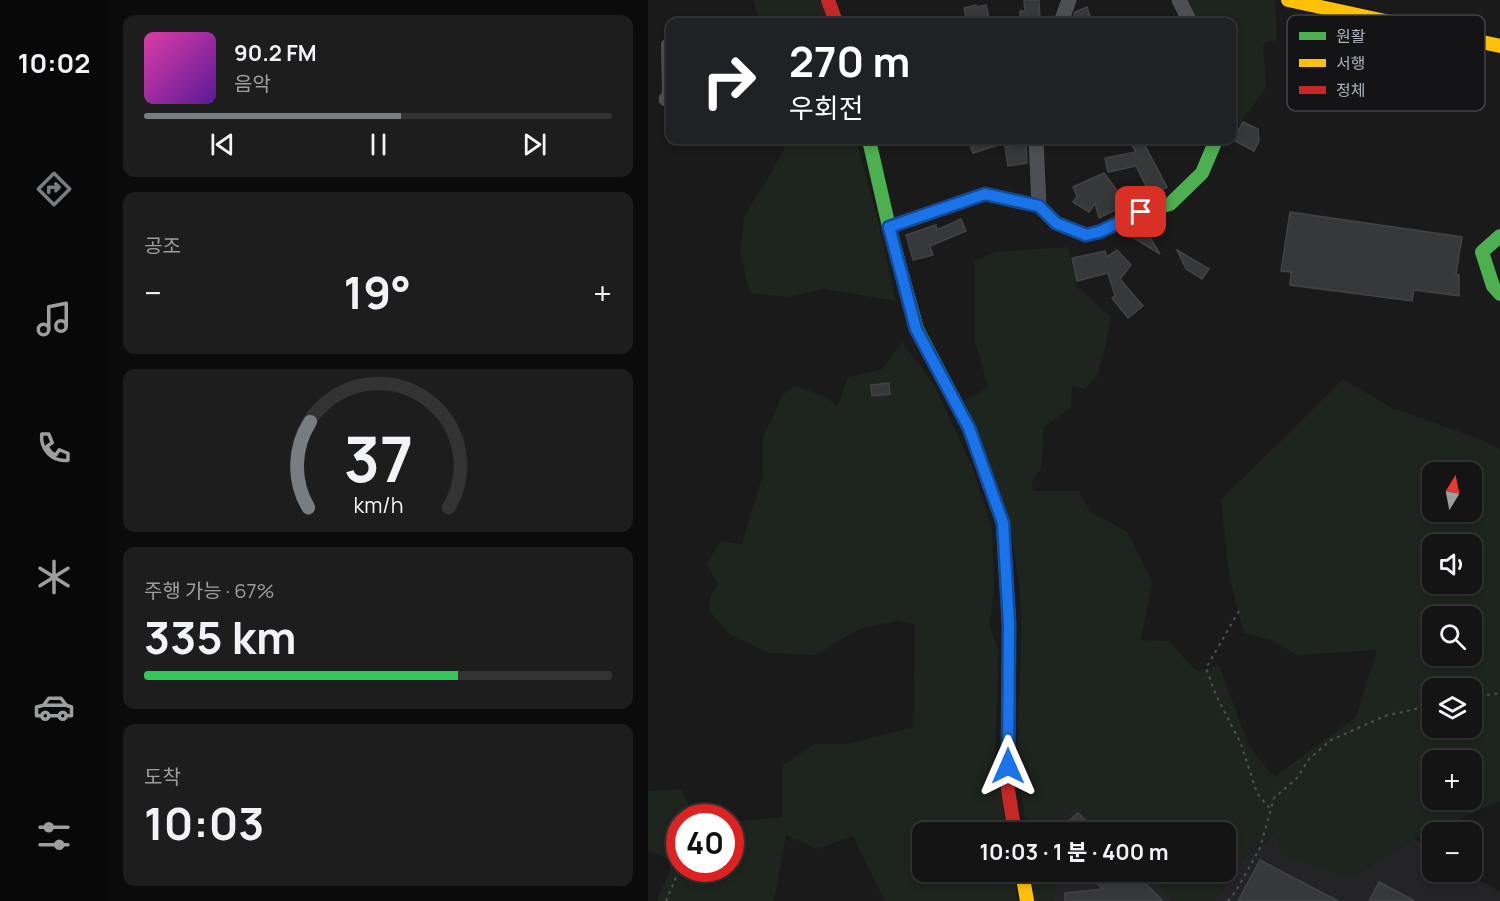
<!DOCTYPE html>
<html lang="ko">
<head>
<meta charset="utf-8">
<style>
	:root { --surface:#141414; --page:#1d1d1d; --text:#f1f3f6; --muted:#9d9ea0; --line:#333334; --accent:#787c83 }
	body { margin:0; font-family:Manrope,"Noto Sans KR",sans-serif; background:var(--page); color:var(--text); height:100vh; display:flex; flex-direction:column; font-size:22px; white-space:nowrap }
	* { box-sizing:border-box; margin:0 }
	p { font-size:20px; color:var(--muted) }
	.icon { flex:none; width:33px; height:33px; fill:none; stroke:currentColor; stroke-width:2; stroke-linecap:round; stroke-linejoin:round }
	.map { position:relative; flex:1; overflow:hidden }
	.panel { display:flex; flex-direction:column; gap:15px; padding:15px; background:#0b0b0b; width:540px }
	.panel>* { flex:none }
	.banner { position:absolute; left:18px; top:18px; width:570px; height:126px; border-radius:12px; box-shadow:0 3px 9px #0003,0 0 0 2px var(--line); background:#202124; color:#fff; overflow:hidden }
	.needle { width:39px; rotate:10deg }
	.tools { position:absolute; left:774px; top:462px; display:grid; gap:12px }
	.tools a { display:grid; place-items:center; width:60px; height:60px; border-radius:12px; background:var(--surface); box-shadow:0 3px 9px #0003,0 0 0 2px var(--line); font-size:30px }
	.speed { position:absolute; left:18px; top:804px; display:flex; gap:12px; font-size:30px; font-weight:700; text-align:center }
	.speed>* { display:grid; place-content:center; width:78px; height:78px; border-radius:50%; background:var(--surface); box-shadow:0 3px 9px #0003,0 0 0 2px var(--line); line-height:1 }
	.speed .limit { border:9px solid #d22; background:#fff; color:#111 }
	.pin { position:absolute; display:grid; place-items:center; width:51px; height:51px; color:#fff; margin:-26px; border-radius:12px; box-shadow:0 3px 9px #0006 }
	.me { position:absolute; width:66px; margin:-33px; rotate:0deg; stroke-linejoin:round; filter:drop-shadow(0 0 4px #0008) }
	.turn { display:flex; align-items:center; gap:21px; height:126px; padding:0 24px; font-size:27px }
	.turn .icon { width:78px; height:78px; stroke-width:2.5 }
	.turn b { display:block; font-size:42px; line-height:51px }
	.big { font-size:45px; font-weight:700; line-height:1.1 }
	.panel .tile { flex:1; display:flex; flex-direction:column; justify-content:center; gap:9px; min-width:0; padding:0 21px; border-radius:12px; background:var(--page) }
	.panel .dial { align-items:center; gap:0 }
	.dial svg { height:156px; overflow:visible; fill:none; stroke:var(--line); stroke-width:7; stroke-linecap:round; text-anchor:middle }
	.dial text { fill:var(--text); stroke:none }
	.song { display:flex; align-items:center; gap:18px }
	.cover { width:72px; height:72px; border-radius:9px; background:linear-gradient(135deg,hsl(320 70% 55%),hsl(270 70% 35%)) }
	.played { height:6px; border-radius:3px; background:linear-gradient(90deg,var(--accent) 55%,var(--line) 55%) }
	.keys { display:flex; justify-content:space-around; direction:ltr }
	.heat { display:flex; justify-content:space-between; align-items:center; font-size:33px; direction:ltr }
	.charge { height:9px; border-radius:4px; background:linear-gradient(90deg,#34c759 67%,var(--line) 0) }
	.trip { position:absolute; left:264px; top:822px; width:324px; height:60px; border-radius:12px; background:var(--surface); box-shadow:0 3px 9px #0003,0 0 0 2px var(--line); font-weight:700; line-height:60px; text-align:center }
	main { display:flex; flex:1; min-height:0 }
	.tabs { display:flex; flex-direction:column; width:108px; justify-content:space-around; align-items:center; background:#080808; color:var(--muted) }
	.tabs .icon { width:42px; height:42px }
	.tabs .on { color:var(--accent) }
	.tabs b { font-size:27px; color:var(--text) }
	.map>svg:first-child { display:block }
	.built { fill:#242427 }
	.green { fill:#1e241e; fill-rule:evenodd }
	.building { fill:#37383a; stroke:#424346; stroke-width:1.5 }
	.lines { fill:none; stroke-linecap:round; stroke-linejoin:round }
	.path { stroke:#505155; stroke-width:2; stroke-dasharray:3 4.5; stroke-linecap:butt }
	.lane { stroke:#4e4f53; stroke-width:8 }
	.street { stroke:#4e4f53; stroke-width:15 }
	.fast { stroke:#4caf50; stroke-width:14 }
	.slow { stroke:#ffc107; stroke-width:14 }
	.jam { stroke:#c62828; stroke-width:14 }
	.route-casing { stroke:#114b97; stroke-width:15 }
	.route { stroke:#1a73e8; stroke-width:10 }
	.key { fill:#141416; stroke:#414348; stroke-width:1.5 }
	.key-label { font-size:16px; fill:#abb1bb }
</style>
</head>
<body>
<main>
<nav class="tabs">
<b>10:02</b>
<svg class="icon on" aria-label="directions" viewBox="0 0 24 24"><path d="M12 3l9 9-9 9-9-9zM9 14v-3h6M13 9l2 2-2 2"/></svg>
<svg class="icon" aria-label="music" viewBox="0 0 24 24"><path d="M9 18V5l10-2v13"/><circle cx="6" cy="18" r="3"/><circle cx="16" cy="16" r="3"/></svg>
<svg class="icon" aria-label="phone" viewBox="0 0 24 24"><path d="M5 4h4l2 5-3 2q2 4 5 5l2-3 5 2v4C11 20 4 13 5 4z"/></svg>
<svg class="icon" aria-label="climate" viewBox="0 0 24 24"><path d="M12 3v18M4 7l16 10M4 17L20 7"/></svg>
<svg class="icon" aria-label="car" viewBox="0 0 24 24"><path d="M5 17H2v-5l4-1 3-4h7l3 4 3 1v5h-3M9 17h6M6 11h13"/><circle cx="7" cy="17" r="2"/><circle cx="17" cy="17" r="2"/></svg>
<svg class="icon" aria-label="filters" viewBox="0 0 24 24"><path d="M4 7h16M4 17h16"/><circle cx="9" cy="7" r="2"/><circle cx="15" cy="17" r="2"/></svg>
</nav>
<section class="panel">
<div class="tile">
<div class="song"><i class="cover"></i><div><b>90.2 FM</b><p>음악</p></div></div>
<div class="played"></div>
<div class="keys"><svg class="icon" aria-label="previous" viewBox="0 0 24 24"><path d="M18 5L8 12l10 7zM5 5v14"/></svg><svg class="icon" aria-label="pause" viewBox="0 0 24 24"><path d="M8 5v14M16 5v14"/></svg><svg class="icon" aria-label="next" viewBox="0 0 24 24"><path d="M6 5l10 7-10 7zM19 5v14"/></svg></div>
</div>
<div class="tile"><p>공조</p>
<div class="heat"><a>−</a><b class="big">19°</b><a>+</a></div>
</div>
<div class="tile dial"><svg viewBox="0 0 100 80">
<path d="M14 69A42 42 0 1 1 86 69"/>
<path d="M14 69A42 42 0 0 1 15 25" stroke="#787c83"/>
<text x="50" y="56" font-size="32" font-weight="700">37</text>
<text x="50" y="72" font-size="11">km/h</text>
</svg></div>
<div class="tile"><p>주행 가능 · 67%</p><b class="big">335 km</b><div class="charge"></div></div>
<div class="tile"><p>도착</p><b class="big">10:03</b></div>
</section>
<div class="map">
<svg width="852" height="901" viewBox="0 0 852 901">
	<rect width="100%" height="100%" fill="#1a1a1a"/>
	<g class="built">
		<polygon points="428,805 457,832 400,832"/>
		<polygon points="626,835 702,878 767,839 784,851 784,872 818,872 852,892 852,901 565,901 598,856"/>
		<polygon points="409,872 497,872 527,901 405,901"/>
	</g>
	<g class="green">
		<polygon points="105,0 172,0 181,22 112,22"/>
		<polygon points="526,0 627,0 629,40 615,43 618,88 584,134 584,22 533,22"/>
		<polygon points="138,140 208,140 228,213 248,301 176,289 140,297 102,293 92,251 96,217 135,153"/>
		<path d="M420,247L429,287L463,316L458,345L449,377L436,389L424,386L423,407L396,427L393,469L384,481L385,491H430L442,511L479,532L504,582L493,640L520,641L549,671L571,665L601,746L626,777L708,717L729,650L649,655L623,640L596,633L581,575L573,500L695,379L744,408L827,437L850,448L852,452V801L767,839L702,878L636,857L626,835L598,856L565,901H527L497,872H578V832H457L428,805L400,832H378V823L368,770L374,628L371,583L361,518L316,401L340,387L327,341V261L347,252ZM784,472H824V512H784ZM784,544H824V584H784ZM784,616H824V656H784ZM784,688H824V728H784ZM784,760H824V800H784Z"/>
		<polygon points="254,342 285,383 323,464 344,528 346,587 342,627 351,651 347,754 359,832 274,832 274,872 365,872 370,901 237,901 205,836 169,849 138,835 126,901 9,901 25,862 0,850 0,791 34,789 45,817 32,818 32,868 82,868 83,822 134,817 134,766 166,744 200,744 265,727 267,624 249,621 213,628 167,655 121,653 83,635 61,611 62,597 70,584 58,564 73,541 94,544 115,474 115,437 135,394 148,386 175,396 190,406 200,377 234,369"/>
		<polygon points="382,872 409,872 405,901 387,901"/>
	</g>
	<g class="building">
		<polygon points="376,0 391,0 392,22 372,22 372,11 377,11"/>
		<polygon points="328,5 329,7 338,5 342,22 319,22 316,8"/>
		<polygon points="439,7 444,22 424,22 427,12"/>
		<polygon points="595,122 610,129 611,141 606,151 585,140"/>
		<polygon points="320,140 359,140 360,142 325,153"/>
		<polygon points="481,140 494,140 519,187 503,196 488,166 460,172 457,158 488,152"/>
		<polygon points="378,144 379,163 360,166 357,147"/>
		<polygon points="456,173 476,200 479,198 482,203 451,218 447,203 441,212 425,202 429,196 425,187"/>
		<polygon points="642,212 814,237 808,274 811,275 811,296 766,290 764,301 642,285 643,272 633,271"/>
		<polygon points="313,219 318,231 282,246 285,255 265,260 258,235 288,225 289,230"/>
		<polygon points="491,227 499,232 512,254 481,235 484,231"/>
		<polygon points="469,250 483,265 472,279 495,306 480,318 464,298 467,296 460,273 429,281 424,258 457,251 459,257"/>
		<polygon points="529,250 561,269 554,279 538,269"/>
		<polygon points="241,383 242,394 224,396 223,385"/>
		<polygon points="430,813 449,832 409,832"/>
		<polygon points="612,860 690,901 590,901"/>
		<polygon points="438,872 486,872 515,901 417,901 417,893 455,889"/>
		<polygon points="731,882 767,901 721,901"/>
	</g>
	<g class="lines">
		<g class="path">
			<polyline points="591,611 558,668 568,695 593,744 609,793 622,809"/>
			<polyline points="824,697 852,693"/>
			<polyline points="18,901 32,868"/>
			<polyline points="580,901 588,891 612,848 626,798 649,778 661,759 683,740 737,716 784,705"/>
		</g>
		<polyline class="lane" points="17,44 18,99"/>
		<g class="street">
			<polyline points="531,0 542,22"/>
			<polyline points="413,22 421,0"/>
			<polyline points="18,99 22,99"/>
			<polyline points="388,140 391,206"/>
		</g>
		<g class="fast">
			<polyline points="221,140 241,227 269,329 321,428 355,523 361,624 361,668"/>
			<polyline points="241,227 337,194 391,206 408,223 438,235 451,232 493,212 522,204 554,173 568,140"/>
			<polyline points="852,236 834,252 845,286 852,294"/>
		</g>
		<g class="slow">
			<polyline points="640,0 852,46"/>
			<polyline points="374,872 379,901"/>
		</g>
		<g class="jam">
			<polyline points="180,0 188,22"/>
			<polyline points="361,668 360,790 367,832"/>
		</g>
	</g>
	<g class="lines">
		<defs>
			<polyline id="route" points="360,766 361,624 355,523 321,428 268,329 241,227 337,194 391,206 408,223 438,235 451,232 493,212"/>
		</defs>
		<use href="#route" class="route-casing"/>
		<use href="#route" class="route"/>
	</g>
	<rect x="639" y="15" width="198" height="96" rx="9" class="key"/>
	<rect x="651" y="32" width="27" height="8" fill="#4caf50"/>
	<rect x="651" y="59" width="27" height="8" fill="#ffc107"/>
	<rect x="651" y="86" width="27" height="8" fill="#c62828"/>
	<g class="key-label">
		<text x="688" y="42">원활</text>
		<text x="688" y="69">서행</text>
		<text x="688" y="96">정체</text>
	</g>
</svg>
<div class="tools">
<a><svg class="needle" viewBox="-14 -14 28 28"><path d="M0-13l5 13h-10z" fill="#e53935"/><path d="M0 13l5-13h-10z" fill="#9d9ea0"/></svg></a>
<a><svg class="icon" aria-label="sound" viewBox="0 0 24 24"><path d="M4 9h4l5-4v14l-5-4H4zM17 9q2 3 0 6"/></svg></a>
<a><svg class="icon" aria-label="search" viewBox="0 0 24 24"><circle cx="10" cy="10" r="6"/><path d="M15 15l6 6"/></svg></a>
<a><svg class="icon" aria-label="layers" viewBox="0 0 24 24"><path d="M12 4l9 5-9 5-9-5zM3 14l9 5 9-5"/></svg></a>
<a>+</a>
<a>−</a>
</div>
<div class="speed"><div class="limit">40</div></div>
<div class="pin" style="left:493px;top:212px;background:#d93025"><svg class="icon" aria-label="arrive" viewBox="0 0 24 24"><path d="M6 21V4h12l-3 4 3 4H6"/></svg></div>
<svg class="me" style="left:360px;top:766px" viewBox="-20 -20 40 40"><path d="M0-17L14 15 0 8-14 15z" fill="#1a73e8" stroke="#fff" stroke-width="4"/></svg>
<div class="trip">10:03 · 1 분 · 400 m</div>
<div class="banner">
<div class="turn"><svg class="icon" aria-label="right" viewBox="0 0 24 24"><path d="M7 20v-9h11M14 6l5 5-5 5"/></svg><div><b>270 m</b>우회전</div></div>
</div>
</div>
</main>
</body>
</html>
